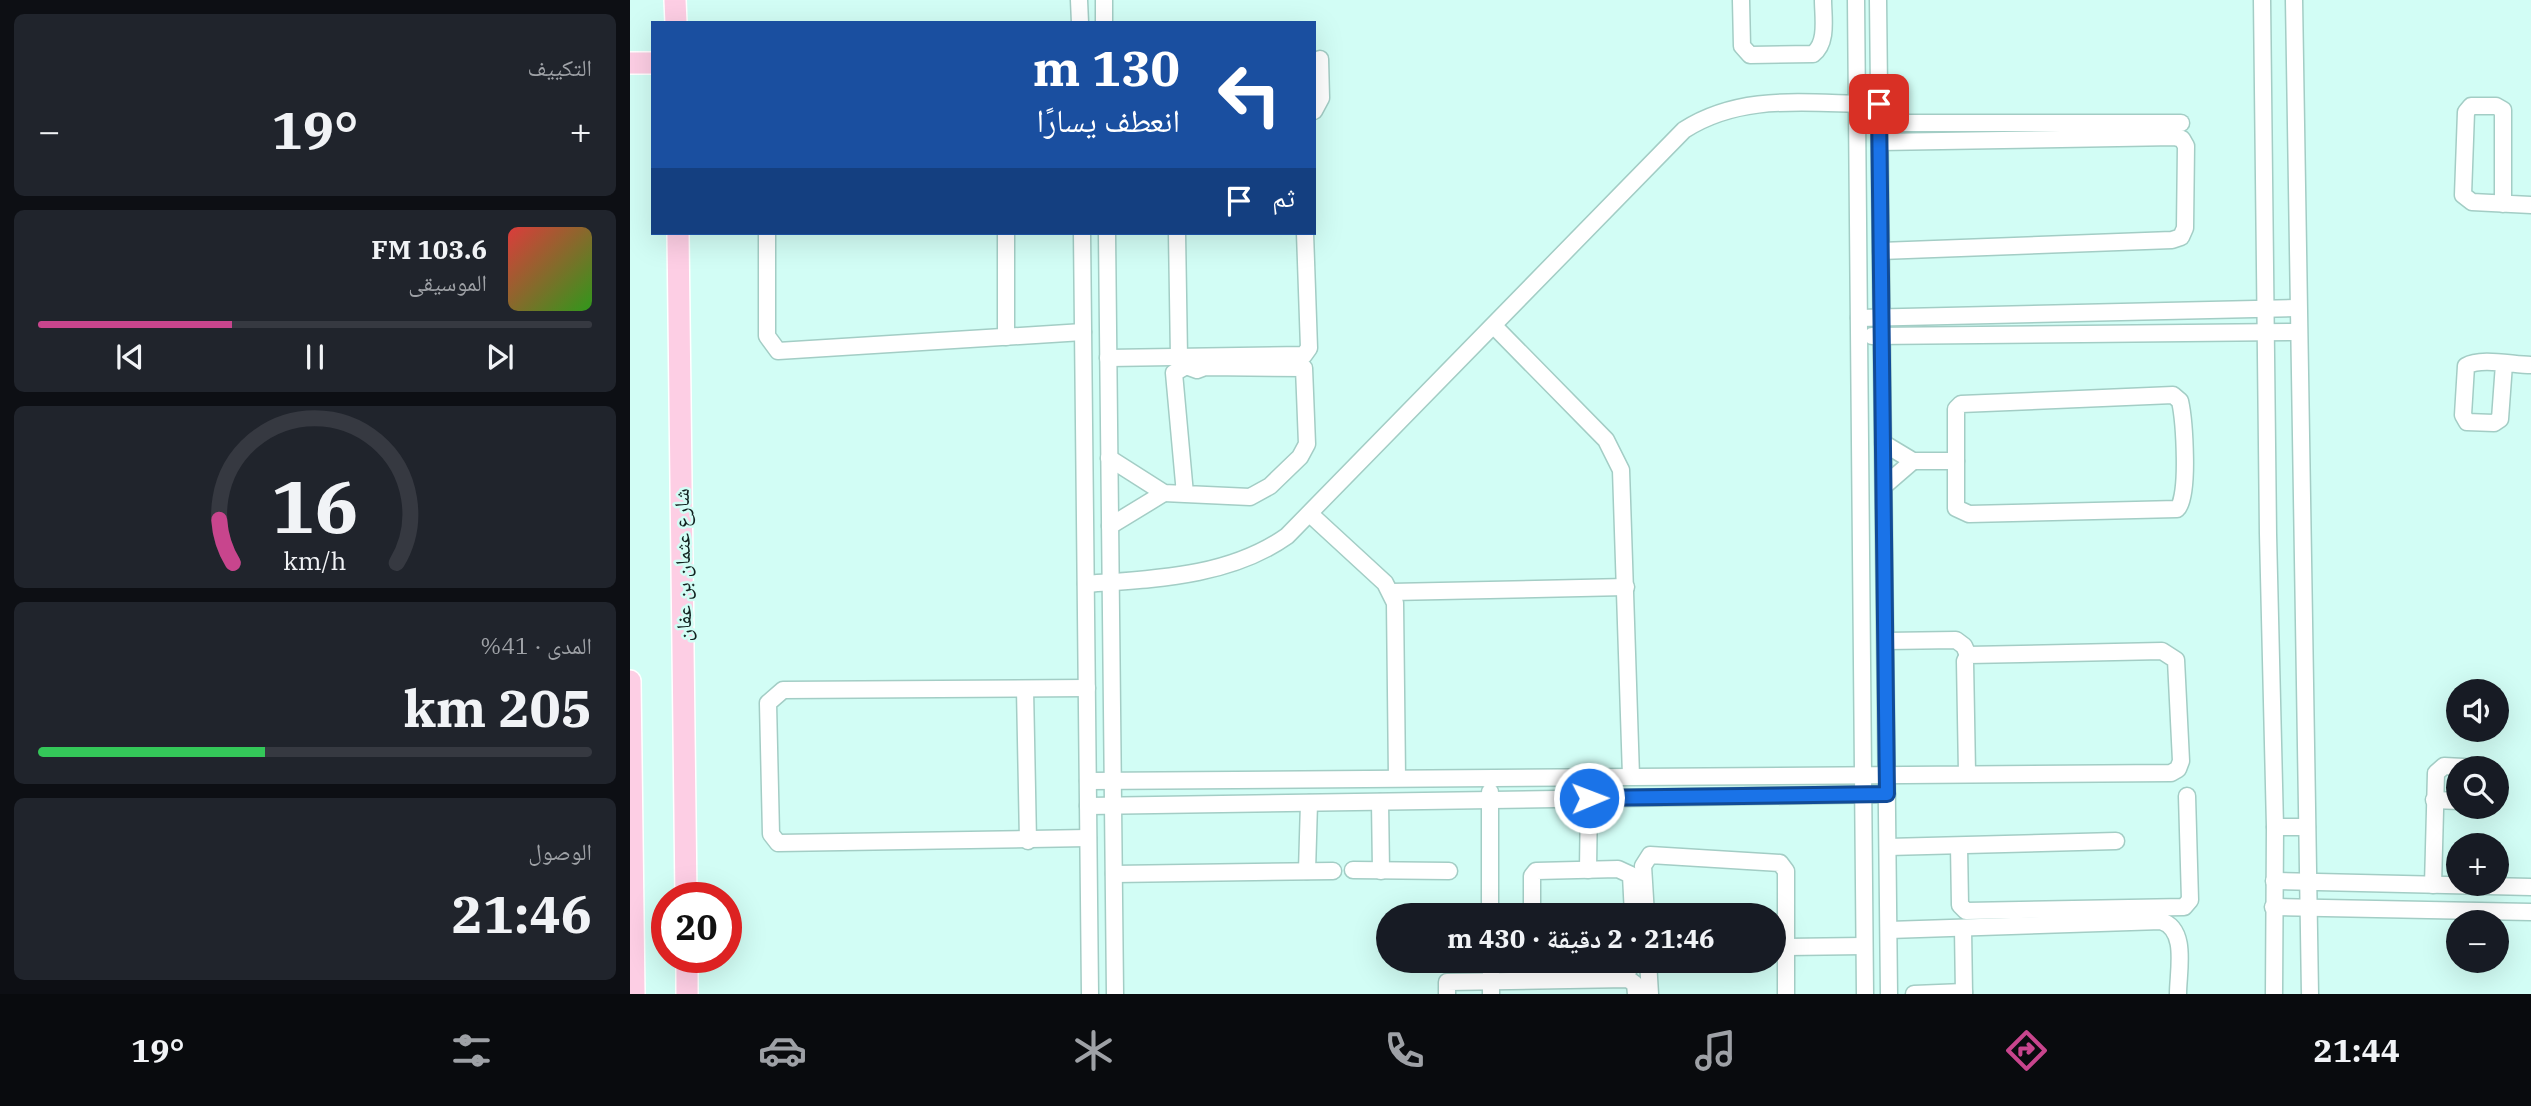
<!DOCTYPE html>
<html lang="ar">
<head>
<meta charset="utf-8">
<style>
	:root { --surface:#171b24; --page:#20242c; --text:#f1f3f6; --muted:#9ea1a6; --line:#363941; --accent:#c8458d }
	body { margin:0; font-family:"IBM Plex Serif","Noto Naskh Arabic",serif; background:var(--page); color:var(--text); direction:rtl; height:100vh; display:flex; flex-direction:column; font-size:26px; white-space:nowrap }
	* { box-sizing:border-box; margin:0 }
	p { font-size:23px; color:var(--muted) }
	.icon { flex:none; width:38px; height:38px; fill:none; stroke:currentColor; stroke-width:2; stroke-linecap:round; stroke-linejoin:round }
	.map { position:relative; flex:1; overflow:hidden; direction:ltr }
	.drawer { display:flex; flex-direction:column; gap:14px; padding:14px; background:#0d0f14; width:630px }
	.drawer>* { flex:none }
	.guide { position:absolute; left:21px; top:21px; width:665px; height:214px; border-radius:0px; box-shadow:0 7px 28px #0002; direction:rtl; background:#1a4fa0; color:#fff; overflow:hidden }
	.buttons { position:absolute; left:1816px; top:679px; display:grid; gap:14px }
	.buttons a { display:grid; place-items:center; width:63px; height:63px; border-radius:50%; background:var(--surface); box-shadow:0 7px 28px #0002; font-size:35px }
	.speed { position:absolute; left:21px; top:882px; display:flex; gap:14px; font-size:35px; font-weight:700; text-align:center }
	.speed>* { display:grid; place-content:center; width:91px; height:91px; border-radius:50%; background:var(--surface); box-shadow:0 7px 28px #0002; line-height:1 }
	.speed .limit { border:10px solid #d22; background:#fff; color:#111 }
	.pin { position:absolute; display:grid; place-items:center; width:60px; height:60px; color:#fff; margin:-30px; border-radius:14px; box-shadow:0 4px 10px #0006 }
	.me { position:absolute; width:77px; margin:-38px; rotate:89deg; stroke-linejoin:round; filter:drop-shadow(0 0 5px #0008) }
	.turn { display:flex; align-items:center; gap:24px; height:147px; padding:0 21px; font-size:32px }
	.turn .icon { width:91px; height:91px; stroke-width:2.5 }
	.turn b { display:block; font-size:49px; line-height:60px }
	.then { display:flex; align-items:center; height:66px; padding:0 21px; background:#0003; gap:14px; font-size:26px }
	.big { font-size:52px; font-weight:700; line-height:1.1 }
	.drawer .widget { flex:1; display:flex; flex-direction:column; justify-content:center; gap:10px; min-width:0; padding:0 24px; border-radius:10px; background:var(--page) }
	.drawer .dial { align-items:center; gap:0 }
	.dial svg { height:182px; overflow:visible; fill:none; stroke:var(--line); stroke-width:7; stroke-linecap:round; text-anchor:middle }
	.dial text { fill:var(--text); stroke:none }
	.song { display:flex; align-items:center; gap:21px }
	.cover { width:84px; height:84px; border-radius:10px; background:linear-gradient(135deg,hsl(0 70% 55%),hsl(110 70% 35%)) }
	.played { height:7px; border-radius:4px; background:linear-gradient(90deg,var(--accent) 35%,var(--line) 35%) }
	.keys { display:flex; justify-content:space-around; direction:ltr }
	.heat { display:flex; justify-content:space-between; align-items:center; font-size:38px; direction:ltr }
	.charge { height:10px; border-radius:5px; background:linear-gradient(90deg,#34c759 41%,var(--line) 0) }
	.trip { position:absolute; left:746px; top:903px; width:410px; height:70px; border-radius:35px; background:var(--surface); box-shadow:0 7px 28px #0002; font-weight:700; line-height:70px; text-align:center; direction:rtl }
	.dock { display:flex; height:112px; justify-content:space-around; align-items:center; background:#090b0e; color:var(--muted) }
	.dock .icon { width:49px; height:49px }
	.dock .current { color:var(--accent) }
	.dock b { font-size:32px; color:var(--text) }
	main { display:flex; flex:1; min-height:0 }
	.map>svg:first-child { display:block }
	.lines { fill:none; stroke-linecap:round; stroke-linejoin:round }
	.minor-casing { stroke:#a3cdc5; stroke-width:19 }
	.major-casing { stroke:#fff; stroke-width:24 }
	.minor { stroke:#fff; stroke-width:16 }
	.major { stroke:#fdcee4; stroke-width:21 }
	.route-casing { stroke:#114b97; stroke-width:18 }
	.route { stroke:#1a73e8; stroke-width:12 }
	.labels { text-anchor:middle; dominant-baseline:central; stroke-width:5; stroke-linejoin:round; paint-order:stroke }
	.street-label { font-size:21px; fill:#122220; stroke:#d2fdf5 }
</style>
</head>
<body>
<main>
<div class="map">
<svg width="1901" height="994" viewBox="0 0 1901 994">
	<rect width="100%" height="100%" fill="#d2fdf5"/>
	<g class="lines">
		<defs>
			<g id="minor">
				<polyline points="449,0 450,23"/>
				<polyline points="474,0 474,23"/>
				<path d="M1111,0L1112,46L1120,55L1183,54C1198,43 1193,17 1193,0"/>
				<polyline points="1226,0 1235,994"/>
				<polyline points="1248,0 1259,994"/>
				<polyline points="1632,0 1638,534 1645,827 1644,994"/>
				<polyline points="1664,0 1680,994"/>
				<polyline points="684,111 691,98 690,59"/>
				<polyline points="1249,123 1551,123"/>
				<polyline points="1250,142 1545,137 1552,139 1556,146 1555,228 1551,237 1542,240 1251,251"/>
				<polyline points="1873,204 1873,110 1866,106 1841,106 1836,112 1833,195 1842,202 1901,205"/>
				<polyline points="137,233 137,336 148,351 453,332"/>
				<polyline points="376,233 376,337"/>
				<polyline points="452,233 460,994"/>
				<polyline points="477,233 485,994"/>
				<polyline points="547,233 549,357"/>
				<polyline points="1229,318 1667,308"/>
				<polyline points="864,326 976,440 991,470 1001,776"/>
				<polyline points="1242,336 1667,332"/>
				<polyline points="478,358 674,355 679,348 675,233"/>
				<path d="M1874,364L1870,419L1864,423L1837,422L1833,415L1836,366C1851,357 1883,365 1901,365"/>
				<path d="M1543,395L1550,401C1554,419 1560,498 1547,509L1339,514L1326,508V409L1331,404Z"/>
				<polyline points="1253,443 1283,461 1326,461"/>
				<polyline points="479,458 534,493 555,494 544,373 556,366 567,370 575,367 674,368 677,444 670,457 640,486 620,497 555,494"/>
				<polyline points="1254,486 1283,461"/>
				<polyline points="680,514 755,583 765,603 767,778"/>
				<polyline points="480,526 534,493"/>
				<path d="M456,584C524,579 599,577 657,536L1054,130C1110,94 1173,103 1237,104"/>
				<polyline points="761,592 996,587"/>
				<polyline points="1256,641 1326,640 1334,646 1338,655"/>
				<polyline points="457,688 153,690 138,703 141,834 148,843 458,838"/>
				<polyline points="395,689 398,841"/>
				<polyline points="458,781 1541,773 1548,769 1551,761 1546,660 1532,651 1338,655 1335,661 1337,773"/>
				<polyline points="860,792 860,915"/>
				<polyline points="1804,800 1829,801"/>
				<polyline points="750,802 751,871"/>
				<polyline points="458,806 1257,794"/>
				<polyline points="1645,827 1677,827"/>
				<polyline points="1329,846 1330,905 1336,911 1554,907 1560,900 1557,796"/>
				<polyline points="1258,847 1486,841"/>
				<polyline points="723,870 819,871"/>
				<polyline points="958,870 959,798"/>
				<polyline points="677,871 679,803"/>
				<polyline points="484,874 703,871"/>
				<polyline points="1644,881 1901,887"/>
				<polyline points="1803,885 1806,773 1814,766 1853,768"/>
				<polyline points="1643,907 1901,912"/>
				<polyline points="902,915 902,876 906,871 988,869 1001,875 1003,915"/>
				<polyline points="1016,915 1013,866 1020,855 1150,863 1156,871 1156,994"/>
				<polyline points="1333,928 1334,994"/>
				<path d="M1259,930L1531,921C1558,929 1548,971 1548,994"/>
				<polyline points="1156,947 1234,946"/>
				<polyline points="861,961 861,994"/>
				<polyline points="902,961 906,971 924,972"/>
				<polyline points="1018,961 1020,994"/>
				<polyline points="981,971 998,971 1003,961"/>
				<polyline points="817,994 817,982 998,979 1005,984 1006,994"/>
				<polyline points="1284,994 1334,992"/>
			</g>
			<g id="major">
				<polyline points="45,0 46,23"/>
				<polyline points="0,63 23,63"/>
				<polyline points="48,233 56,898"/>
				<polyline points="0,681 4,994"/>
				<polyline points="57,957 57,994"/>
			</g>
		</defs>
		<use href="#minor" class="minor-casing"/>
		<use href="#major" class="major-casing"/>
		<use href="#minor" class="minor"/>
		<use href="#major" class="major"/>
	</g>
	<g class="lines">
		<defs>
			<polyline id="route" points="959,798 1257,794 1249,104"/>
		</defs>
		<use href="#route" class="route-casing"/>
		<use href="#route" class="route"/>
	</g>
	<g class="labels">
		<g class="street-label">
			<text transform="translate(52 565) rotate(-91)">شارع عثمان بن عفان</text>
		</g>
	</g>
</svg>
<div class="buttons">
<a><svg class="icon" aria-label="sound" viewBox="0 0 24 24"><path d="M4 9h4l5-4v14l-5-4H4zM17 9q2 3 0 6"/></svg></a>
<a><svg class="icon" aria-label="search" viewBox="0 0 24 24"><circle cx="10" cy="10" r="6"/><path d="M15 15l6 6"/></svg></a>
<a>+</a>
<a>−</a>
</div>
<div class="speed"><div class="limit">20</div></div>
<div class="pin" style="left:1249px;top:104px;background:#d93025"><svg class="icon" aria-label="arrive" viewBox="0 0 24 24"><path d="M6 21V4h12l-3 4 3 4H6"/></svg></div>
<svg class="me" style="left:959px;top:798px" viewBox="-20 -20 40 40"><circle r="17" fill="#1a73e8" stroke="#fff" stroke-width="3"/><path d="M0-11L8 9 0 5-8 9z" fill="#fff"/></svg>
<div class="trip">21:46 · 2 دقيقة · 430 m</div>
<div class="guide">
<div class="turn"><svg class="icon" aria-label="left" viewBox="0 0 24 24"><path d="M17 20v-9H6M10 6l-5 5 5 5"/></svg><div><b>130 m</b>انعطف يسارًا</div></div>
<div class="then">ثم<svg class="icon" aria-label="arrive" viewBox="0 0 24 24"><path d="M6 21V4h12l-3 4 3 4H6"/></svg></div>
</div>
</div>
<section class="drawer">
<div class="widget"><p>التكييف</p>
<div class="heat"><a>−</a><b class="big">19°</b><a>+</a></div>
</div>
<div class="widget">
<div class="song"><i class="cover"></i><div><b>103.6 FM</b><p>الموسيقى</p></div></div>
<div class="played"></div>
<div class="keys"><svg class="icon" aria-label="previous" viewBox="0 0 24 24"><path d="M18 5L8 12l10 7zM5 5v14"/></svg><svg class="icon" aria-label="pause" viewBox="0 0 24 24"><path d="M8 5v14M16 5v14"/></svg><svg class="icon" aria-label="next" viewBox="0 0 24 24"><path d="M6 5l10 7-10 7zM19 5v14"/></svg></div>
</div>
<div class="widget dial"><svg viewBox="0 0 100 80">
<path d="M14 69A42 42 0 1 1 86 69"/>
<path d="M14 69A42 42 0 0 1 8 50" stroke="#c8458d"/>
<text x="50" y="56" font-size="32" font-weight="700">16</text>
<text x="50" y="72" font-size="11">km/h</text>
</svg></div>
<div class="widget"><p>المدى · 41%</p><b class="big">205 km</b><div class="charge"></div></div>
<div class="widget"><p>الوصول</p><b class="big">21:46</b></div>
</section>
</main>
<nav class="dock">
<b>21:44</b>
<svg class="icon current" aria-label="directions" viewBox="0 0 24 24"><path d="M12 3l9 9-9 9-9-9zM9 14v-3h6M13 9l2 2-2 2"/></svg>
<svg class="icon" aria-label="music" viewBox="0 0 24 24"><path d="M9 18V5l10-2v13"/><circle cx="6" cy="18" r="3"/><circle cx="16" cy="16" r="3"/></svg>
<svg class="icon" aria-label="phone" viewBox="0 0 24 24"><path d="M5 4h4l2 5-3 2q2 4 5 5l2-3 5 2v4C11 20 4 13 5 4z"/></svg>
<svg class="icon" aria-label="climate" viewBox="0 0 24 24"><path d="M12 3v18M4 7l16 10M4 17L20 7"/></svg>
<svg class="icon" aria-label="car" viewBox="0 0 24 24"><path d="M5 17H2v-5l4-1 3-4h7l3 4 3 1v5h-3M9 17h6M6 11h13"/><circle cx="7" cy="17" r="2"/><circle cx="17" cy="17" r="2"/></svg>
<svg class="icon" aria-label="filters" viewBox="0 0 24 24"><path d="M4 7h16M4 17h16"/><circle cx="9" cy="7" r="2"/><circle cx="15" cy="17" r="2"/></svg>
<b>19°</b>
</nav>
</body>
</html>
